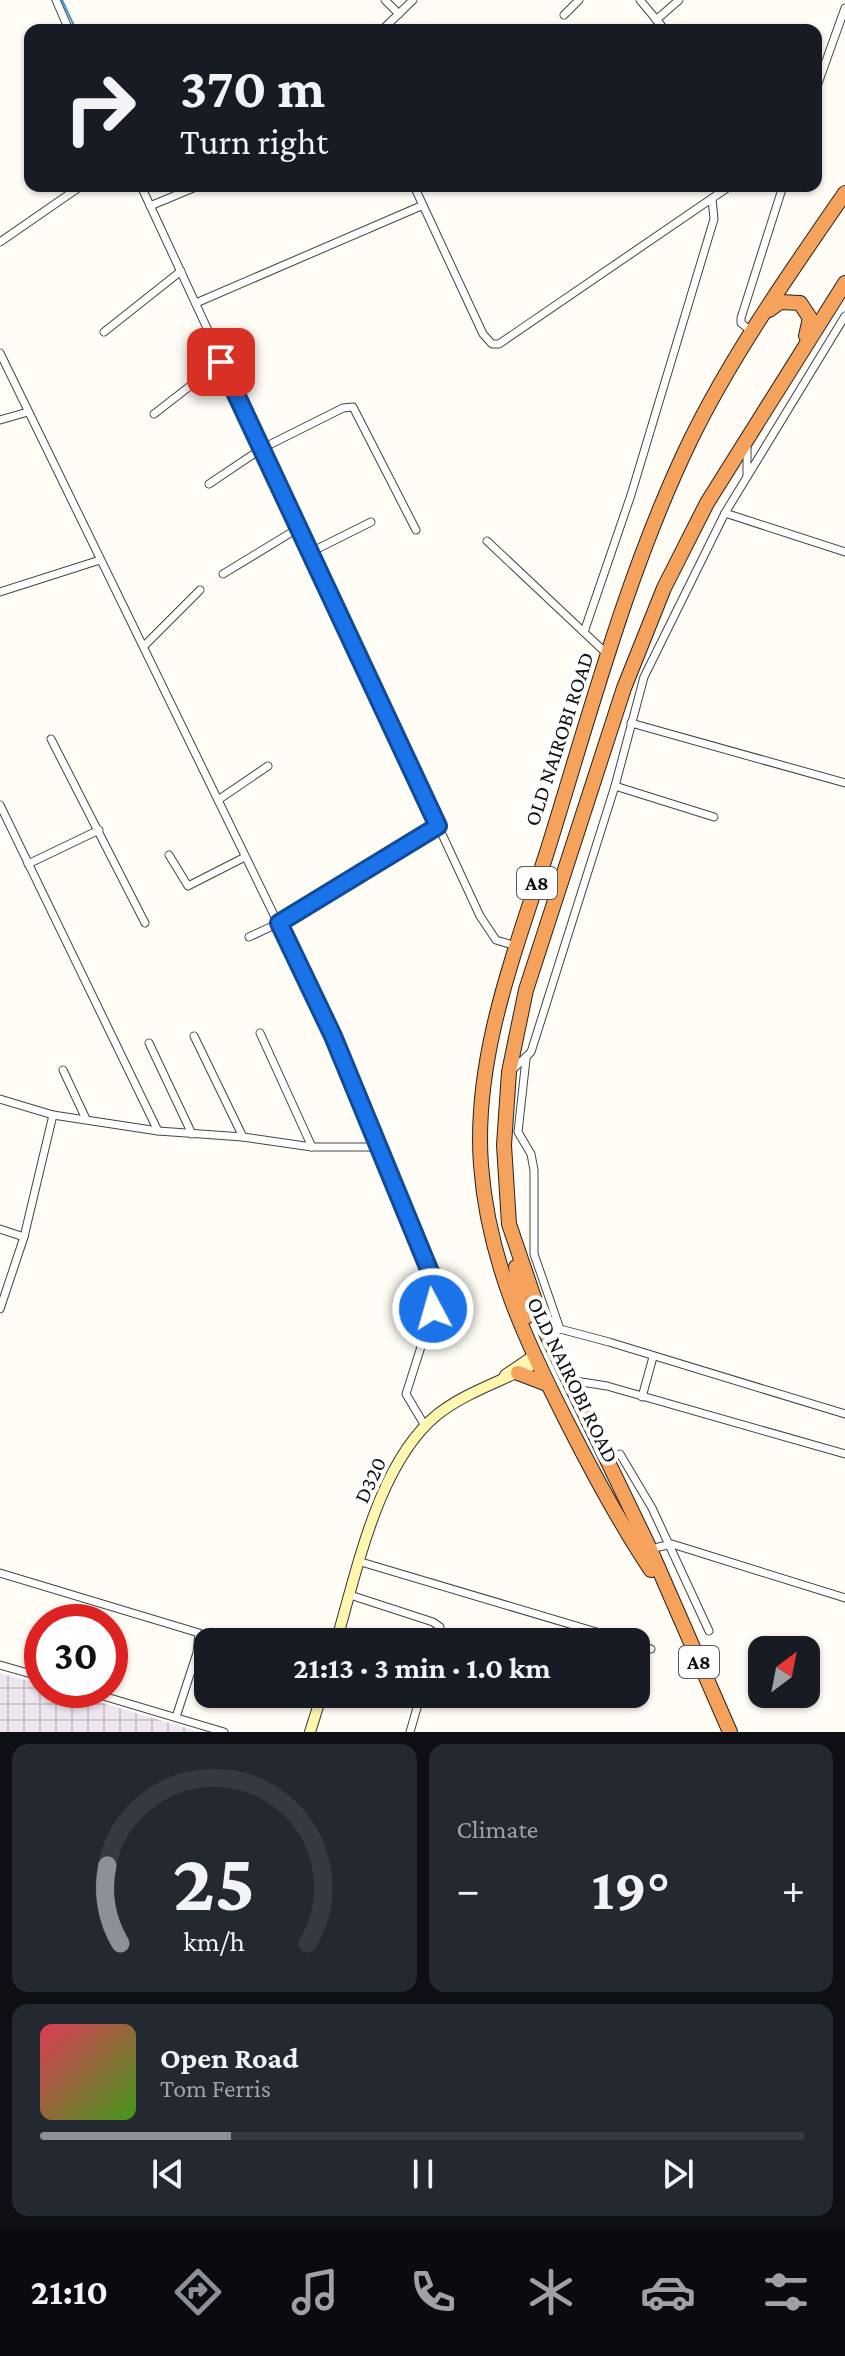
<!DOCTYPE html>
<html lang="en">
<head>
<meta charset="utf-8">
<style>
	:root { --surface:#171b24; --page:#242831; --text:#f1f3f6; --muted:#9ea1a6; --line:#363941; --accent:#8c9099 }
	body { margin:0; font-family:"Crimson Pro",serif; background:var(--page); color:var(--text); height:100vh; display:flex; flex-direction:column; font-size:30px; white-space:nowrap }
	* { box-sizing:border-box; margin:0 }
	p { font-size:26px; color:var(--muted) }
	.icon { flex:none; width:44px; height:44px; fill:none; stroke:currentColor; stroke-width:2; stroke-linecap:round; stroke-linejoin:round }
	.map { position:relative; height:1732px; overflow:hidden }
	.drawer { display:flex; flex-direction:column; gap:12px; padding:12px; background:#0d0f14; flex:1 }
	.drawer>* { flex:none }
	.guide { position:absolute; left:24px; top:24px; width:798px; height:168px; border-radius:16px; box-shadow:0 2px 6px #0004; background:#171b24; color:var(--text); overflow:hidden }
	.needle { width:52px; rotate:32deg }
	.buttons { position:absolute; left:748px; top:1636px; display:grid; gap:16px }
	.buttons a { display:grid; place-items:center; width:72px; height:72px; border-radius:16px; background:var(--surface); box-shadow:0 2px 6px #0004; font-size:40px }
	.speed { position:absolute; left:24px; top:1604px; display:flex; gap:16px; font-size:40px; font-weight:700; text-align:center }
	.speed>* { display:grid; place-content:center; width:104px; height:104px; border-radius:50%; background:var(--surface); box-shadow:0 2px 6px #0004; line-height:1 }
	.speed .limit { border:12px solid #d22; background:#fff; color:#111 }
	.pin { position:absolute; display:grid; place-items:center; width:68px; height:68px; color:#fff; margin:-34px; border-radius:16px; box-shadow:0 4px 12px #0006 }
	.me { position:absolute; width:88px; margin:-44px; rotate:354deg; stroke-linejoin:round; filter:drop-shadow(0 0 6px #0008) }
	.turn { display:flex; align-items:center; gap:28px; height:168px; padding:0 24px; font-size:36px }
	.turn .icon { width:104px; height:104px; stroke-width:2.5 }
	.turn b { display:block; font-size:56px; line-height:68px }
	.big { font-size:60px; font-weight:700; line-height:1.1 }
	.drawer .widget { flex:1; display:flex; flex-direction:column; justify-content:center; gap:12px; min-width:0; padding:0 28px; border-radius:16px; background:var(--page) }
	.drawer .dial { align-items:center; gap:0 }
	.dial svg { height:208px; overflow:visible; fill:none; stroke:var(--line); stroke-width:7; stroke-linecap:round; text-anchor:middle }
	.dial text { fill:var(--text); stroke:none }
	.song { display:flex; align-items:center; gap:24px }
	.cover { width:96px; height:96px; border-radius:12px; background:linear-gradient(135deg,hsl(350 70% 55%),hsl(100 70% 35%)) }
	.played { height:8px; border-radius:4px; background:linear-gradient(90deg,var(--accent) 25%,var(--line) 25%) }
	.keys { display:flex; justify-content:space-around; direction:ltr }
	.heat { display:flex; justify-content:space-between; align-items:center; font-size:44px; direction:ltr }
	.drawer .tiles { flex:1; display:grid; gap:12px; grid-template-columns:1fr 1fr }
	.widget:last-child { grid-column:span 2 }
	.trip { position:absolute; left:194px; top:1628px; width:456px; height:80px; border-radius:16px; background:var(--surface); box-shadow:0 2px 6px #0004; font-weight:700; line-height:80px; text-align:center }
	.dock { display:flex; height:128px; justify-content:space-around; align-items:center; background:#090b0e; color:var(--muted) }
	.dock .icon { width:56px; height:56px }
	.dock .current { color:var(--accent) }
	.dock b { font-size:36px; color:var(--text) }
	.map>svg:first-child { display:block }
	.industrial { fill:url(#industrial-grid) }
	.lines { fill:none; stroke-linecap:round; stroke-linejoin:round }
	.stream { stroke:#3f96cf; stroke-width:2 }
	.street-casing { stroke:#444; stroke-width:9 }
	.secondary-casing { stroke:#333; stroke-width:12 }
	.highway-casing { stroke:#222; stroke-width:16 }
	.street { stroke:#fff; stroke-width:7 }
	.secondary { stroke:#fff6b0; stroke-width:10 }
	.highway { stroke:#f5a25d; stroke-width:14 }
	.route-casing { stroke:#114b97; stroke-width:20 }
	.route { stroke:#1a73e8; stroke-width:14 }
	.labels { text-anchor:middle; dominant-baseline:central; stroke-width:8; stroke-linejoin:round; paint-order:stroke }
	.shield { fill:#fff; stroke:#585858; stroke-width:2 }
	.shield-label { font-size:20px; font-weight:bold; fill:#111 }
	.street-label { font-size:22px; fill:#111; stroke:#fff }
</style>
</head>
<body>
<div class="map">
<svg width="845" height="1732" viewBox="0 0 845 1732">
	<defs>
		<pattern id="industrial-grid" width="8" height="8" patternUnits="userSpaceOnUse" patternTransform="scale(2)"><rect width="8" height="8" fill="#eee6ef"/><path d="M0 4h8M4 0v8" fill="none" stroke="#cbc4cc"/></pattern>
	</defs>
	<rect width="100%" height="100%" fill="#fffdf5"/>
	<polygon class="industrial" points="0,1673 42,1685 42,1690 59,1690 200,1732 0,1732"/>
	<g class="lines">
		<polyline class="stream" points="62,0 76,30"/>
		<defs>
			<g id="street">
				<polyline points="56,0 69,30"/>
				<polyline points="385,0 399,14"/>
				<polyline points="640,0 665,30"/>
				<polyline points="564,15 579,0"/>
				<polyline points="656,20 679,0"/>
				<polyline points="382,30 413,0"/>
				<polyline points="816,89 845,8"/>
				<polyline points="141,186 480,916 496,940 516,946"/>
				<polyline points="414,186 483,334 492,344 499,344 730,186"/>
				<polyline points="150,206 198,186"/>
				<polyline points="0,242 81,186"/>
				<polyline points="196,303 421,206"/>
				<polyline points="751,331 741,323 741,318 783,186"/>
				<polyline points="104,332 181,271"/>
				<polyline points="0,353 333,1036 435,1284 433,1309 406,1394 425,1426"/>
				<polyline points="154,414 221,362"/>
				<polyline points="0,420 28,412"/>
				<polyline points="747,475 747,444"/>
				<polyline points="209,484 261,449 343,408 353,407 416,530"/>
				<polyline points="725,513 845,552"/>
				<polyline points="487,541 607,654"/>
				<polyline points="309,553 371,522"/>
				<polyline points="223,574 297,529"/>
				<polyline points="0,592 100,560"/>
				<polyline points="584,632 631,495 714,219 712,199"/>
				<polyline points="144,646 200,590"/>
				<polyline points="631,723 845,783"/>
				<polyline points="51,739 145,923"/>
				<polyline points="615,786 714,817"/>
				<polyline points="218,800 268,766"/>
				<polyline points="0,805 158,1131"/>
				<polyline points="169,855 188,886 245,857"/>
				<polyline points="28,864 99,830"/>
				<polyline points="249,937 279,923 438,826"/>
				<polyline points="260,1033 312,1147"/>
				<polyline points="194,1036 243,1137"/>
				<polyline points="149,1043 192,1134"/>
				<polyline points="526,1059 518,1132 531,1154 534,1170 534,1254 560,1329"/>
				<polyline points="63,1070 86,1119"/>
				<polyline points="511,1071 531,1052 615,786 644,677 725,513 845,316"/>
				<polyline points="0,1099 53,1115 158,1131 243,1137 312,1147 378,1147"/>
				<polyline points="0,1229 24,1237"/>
				<polyline points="0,1309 24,1237 53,1115"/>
				<polyline points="546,1333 560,1329 609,1342 845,1414"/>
				<polyline points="569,1380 607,1386 845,1454"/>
				<polyline points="642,1397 653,1357"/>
				<polyline points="620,1454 652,1508 709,1631"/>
				<polyline points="650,1549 672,1544 845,1598"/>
				<polyline points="361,1562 630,1642"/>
				<polyline points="0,1573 199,1633 197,1653 176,1717"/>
				<polyline points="350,1595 433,1622 440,1627 439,1642"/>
				<polyline points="636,1644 651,1649"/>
				<polyline points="0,1665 42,1677"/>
				<polyline points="83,1690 224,1732"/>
				<polyline points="410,1732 421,1694"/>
			</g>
			<g id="secondary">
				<polyline points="505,1375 533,1356"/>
				<path d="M336,1642C357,1571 378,1462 438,1414C468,1391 503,1381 536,1363"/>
				<polyline points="310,1732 322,1694"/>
			</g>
			<g id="highway">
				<polyline points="769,310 780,302 800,303 810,318 806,336"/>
				<polyline points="516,1267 520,1301 526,1317"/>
				<polyline points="518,1373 547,1384"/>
				<path d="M651,1570C620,1524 594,1475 569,1426C526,1342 488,1261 481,1165C473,1058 515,952 547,852C590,714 627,572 690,441C733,353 790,273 845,193"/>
				<polyline points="730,1732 650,1549 546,1333 509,1224 504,1145 509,1072 526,990 624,688 664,588 707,503 845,283"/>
			</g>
		</defs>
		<use href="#street" class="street-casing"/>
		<use href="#secondary" class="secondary-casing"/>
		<use href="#highway" class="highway-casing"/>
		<use href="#street" class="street"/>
		<use href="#secondary" class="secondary"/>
		<use href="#highway" class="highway"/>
	</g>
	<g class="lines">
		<defs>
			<polyline id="route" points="221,362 438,826 279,923 333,1036 435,1284 433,1309"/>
		</defs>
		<use href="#route" class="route-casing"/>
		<use href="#route" class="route"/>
	</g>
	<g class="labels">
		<g class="shield">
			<rect x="517" y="867" width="40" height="32" rx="6"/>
			<rect x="679" y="1646" width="40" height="32" rx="6"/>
		</g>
		<g class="shield-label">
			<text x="537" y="883">A8</text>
			<text x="699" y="1662">A8</text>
		</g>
		<g class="street-label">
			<text transform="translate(559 739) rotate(-72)">OLD NAIROBI ROAD</text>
			<text transform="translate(573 1380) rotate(64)">OLD NAIROBI ROAD</text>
			<text transform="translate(370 1480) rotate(-65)">D320</text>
		</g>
	</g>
</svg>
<div class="buttons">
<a><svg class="needle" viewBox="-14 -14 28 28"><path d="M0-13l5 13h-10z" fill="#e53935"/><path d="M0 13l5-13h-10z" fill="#9ea1a6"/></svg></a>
</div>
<div class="speed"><div class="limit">30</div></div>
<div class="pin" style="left:221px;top:362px;background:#d93025"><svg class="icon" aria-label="arrive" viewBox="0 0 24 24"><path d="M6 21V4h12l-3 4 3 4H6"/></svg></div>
<svg class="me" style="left:433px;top:1309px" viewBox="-20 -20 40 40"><circle r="17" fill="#1a73e8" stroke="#fff" stroke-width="3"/><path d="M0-11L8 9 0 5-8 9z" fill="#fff"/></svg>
<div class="trip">21:13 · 3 min · 1.0 km</div>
<div class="guide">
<div class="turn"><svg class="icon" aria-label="right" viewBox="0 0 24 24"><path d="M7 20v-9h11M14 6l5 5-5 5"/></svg><div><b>370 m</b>Turn right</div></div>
</div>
</div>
<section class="drawer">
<div class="tiles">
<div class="widget dial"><svg viewBox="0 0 100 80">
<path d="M14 69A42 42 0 1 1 86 69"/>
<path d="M14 69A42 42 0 0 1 9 39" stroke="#8c9099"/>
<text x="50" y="56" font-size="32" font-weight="700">25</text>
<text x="50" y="72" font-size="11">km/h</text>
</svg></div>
<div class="widget"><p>Climate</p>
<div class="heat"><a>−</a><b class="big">19°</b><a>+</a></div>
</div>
<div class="widget">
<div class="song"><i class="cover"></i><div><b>Open Road</b><p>Tom Ferris</p></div></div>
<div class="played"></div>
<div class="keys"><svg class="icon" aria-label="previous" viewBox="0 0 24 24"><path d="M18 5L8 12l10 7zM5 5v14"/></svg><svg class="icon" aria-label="pause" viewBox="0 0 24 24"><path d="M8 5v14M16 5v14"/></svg><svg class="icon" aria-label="next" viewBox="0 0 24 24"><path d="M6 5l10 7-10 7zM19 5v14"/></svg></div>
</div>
</div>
</section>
<nav class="dock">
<b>21:10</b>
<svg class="icon current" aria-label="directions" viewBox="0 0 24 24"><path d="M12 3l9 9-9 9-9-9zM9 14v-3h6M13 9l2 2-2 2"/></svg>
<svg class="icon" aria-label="music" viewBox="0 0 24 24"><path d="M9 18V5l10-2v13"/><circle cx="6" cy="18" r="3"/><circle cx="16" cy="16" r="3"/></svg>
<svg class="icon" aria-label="phone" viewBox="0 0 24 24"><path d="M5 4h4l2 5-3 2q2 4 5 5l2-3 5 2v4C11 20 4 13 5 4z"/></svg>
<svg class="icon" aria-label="climate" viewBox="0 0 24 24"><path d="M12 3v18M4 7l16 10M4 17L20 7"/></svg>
<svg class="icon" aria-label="car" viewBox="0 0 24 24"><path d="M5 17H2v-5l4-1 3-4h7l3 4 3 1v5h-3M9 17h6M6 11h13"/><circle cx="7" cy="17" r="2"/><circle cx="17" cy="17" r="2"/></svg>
<svg class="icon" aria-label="filters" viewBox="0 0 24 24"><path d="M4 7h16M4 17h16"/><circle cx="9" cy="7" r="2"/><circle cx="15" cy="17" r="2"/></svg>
</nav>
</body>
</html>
